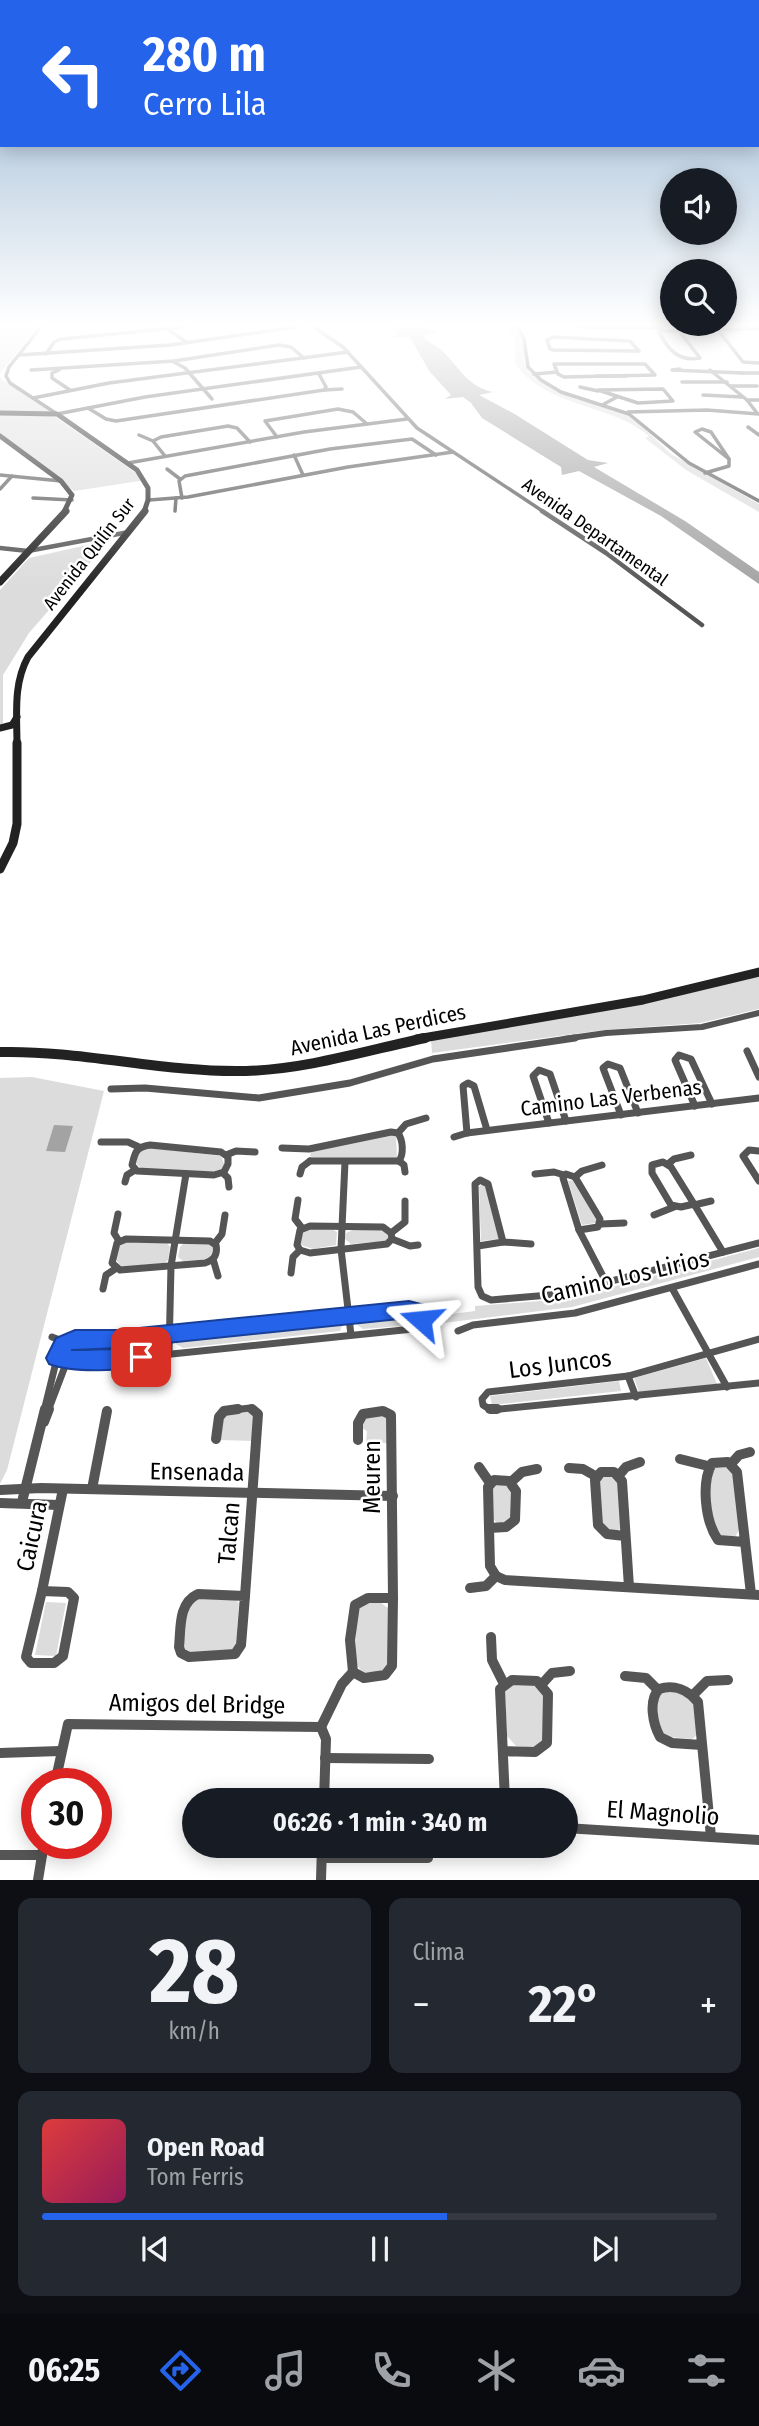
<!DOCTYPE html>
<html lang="es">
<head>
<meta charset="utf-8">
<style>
	:root { --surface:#171b24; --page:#242831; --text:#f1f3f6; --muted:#9ea1a6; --line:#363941; --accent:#2563eb }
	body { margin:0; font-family:"Fira Sans Condensed",sans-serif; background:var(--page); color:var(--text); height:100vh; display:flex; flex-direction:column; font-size:26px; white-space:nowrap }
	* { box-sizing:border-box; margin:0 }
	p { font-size:23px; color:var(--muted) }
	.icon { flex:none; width:38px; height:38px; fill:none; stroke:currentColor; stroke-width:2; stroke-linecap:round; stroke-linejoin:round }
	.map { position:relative; height:1880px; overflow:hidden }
	.drawer { display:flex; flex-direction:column; gap:18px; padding:18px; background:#0d0f14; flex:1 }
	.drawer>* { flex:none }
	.guide { position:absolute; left:0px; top:0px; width:760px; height:147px; box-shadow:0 4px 18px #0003; background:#2563eb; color:#fff; overflow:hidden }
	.fabs { position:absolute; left:660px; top:168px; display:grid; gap:14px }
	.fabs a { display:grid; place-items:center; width:77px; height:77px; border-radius:50%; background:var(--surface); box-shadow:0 4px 18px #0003; font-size:35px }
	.speed { position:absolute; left:21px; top:1768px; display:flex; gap:14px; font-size:35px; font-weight:700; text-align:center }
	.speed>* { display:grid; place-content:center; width:91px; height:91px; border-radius:50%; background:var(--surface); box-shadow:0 4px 18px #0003; line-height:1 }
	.speed .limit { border:10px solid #d22; background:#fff; color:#111 }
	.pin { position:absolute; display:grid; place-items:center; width:60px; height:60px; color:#fff; margin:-30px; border-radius:14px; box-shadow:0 4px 10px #0006 }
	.me { position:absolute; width:77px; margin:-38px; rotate:288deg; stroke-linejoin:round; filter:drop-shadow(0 0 5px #0008) }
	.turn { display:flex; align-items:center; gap:24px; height:147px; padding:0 28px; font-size:32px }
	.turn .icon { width:91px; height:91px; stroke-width:2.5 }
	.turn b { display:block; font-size:49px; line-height:60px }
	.big { font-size:52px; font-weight:700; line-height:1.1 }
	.drawer .tile { flex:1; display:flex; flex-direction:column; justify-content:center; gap:10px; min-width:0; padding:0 24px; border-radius:14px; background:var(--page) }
	.drawer .dial { align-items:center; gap:0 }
	.dial b { font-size:91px; line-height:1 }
	.song { display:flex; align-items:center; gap:21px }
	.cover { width:84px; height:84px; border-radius:10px; background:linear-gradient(135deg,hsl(0 70% 55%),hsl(330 70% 35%)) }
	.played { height:7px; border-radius:4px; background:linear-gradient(90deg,var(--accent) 60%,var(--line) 60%) }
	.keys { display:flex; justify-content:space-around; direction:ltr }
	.heat { display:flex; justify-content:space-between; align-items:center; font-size:38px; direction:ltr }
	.drawer .tiles { flex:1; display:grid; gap:18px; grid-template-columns:1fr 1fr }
	.tile:last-child { grid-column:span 2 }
	.trip { position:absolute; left:182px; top:1788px; width:396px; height:70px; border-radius:35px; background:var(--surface); box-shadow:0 4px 18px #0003; font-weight:700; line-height:70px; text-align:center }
	.dock { display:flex; height:112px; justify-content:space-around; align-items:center; background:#090b0e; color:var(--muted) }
	.dock .icon { width:49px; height:49px }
	.dock .active { color:var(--accent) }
	.dock b { font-size:32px; color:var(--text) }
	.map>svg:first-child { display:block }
	.green { fill:#dcdcdc }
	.water { fill:#a3a3a3 }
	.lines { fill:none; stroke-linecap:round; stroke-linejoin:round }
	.street-far4 { stroke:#555; stroke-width:3.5 }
	.street-far3 { stroke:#555; stroke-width:4.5 }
	.street-far2 { stroke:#555; stroke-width:6 }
	.street-far1 { stroke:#555; stroke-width:7 }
	.street { stroke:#555; stroke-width:10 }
	.secondary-far3 { stroke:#222; stroke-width:5 }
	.secondary-far2 { stroke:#222; stroke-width:7 }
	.secondary-far1 { stroke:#222; stroke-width:9 }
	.secondary { stroke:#222; stroke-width:10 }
	.route { fill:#2563eb; stroke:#184099; stroke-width:2 }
	.labels { text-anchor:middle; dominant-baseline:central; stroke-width:5; stroke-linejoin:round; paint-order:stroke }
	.far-street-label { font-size:18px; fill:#000; stroke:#fff }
	.street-label { font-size:21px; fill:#000; stroke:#fff }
	.near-street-label { font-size:24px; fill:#000; stroke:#fff }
</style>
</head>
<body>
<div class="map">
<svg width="759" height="1880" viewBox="0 0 759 1880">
	<rect width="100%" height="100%" fill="#fff"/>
	<g class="green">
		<polygon points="0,327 38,327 0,373"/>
		<path d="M507,327H515C525,339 524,347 524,362L529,372L548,386L632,417L671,454L759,504V512L686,470L645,438L649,436C611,403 545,408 515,363V339Z"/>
		<polygon points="0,378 50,412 0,412"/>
		<polygon points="0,415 54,416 146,480 74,491 0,433"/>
		<polygon points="110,540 29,633 3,675 3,724 0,725 0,590 29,558"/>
		<polygon points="759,976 759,1009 700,1023 604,1030 432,1053 431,1040 618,1007"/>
		<polygon points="32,1077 104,1091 7,1470 0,1484 0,1078"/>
		<polygon points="390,1134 396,1135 397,1158 312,1158 310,1155 312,1151"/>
		<polygon points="146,1147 221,1156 225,1166 219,1172 142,1170 136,1163 138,1153"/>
		<polygon points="575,1180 596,1220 596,1223 582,1225 568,1181"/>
		<polygon points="482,1184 486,1187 499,1239 481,1241 479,1187"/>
		<polygon points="330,1228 337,1232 336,1245 313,1249 301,1245 302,1233 307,1229"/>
		<polygon points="353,1230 384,1230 389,1238 387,1241 351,1244 345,1239 346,1233"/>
		<polygon points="127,1242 167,1243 170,1247 168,1260 164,1263 122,1267 116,1260 119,1247"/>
		<polygon points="184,1243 210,1244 215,1249 210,1259 183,1261 178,1257 180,1247"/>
		<polygon points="759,1248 759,1257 572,1307 443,1323 444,1315 475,1311 475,1306 567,1299"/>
		<polygon points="410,1312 416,1315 417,1323 413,1325 363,1329 356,1324 363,1317"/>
		<polygon points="335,1321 343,1324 340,1331 183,1348 176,1344 178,1338 184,1336"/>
		<polygon points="157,1339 164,1343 163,1348 159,1351 96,1357 70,1355 66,1350 68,1346"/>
		<polygon points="706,1358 717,1384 639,1392 634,1378"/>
		<polygon points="619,1381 621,1391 492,1405 490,1396"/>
		<polygon points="246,1411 254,1414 254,1441 220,1440 221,1421 225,1415"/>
		<polygon points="367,1415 386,1415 391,1443 366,1443 367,1431 362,1428 362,1421"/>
		<polygon points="723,1464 733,1472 740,1528 735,1537 721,1537 712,1525 708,1474 709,1469"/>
		<path d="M604,1474L618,1477L622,1528C615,1533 607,1530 601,1525L598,1480Z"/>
		<polygon points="492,1484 508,1484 511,1491 511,1518 506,1523 497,1523 492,1518"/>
		<path d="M195,1598L234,1599L239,1603L236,1646L229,1652L190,1653L185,1650C179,1635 184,1610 195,1598Z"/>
		<polygon points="46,1602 66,1603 56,1656 35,1655"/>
		<polygon points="365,1602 380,1602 389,1609 388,1665 381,1672 362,1672 355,1662 356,1615 357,1608"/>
		<polygon points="512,1684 535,1686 544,1696 544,1739 535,1748 516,1746 507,1736 505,1692 507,1686"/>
		<polygon points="663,1692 682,1692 693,1699 697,1735 692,1739 669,1737 659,1729 657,1701"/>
	</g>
	<g class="water">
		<path d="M392,327H420L438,333L422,335C427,341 434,344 440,349C459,365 465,386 493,392L479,395L513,413L588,460L608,463L594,467L685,521L759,572V584L661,516L579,471L562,475L561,467L482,418L471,403L463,397L445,399L451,395L430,372L409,336L393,338L398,333Z"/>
		<polygon points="54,1125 73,1126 65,1152 46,1151"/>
	</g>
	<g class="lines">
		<g class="street-far4">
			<polyline points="41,327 9,367 6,376 10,383 57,414 145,397 361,367"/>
			<polyline points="314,327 343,347 417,428 544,512"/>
			<polyline points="518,327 524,339 528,367 541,380 561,392 629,414 689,463 759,501"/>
			<polyline points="579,327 662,328"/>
			<polyline points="169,330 186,342"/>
			<polyline points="718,330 743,362 759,363"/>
			<path d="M679,331L700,358C679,362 668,350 659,332L661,331L759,329"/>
			<polygon points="553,337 630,341 639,351 554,350 550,349 547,340"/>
			<polyline points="46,354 54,342 61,339 185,327"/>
			<polyline points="19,355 170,345 297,327"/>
			<polyline points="174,362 185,368 212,399"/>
			<polygon points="554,364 645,364 655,375 564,377 558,374"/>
			<polyline points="680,369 672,370 743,373"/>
			<polyline points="31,370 174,361 279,345 291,347 304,358"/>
			<polyline points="59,370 52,373 52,378 70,390"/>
			<polyline points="710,370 747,400 757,413"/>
			<polyline points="741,373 759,373"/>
			<polyline points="534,374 557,372"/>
			<polyline points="596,376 626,376"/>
			<polyline points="682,382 727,382"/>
			<polyline points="731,386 757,386"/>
			<polyline points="580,387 598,391"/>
			<polygon points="663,389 673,401 638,403 598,390"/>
			<polyline points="324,390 342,389"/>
			<polyline points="703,395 742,397"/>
			<polyline points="33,398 109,383 348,352"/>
			<polyline points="747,400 759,400"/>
			<polyline points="604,404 617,397"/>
			<polyline points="88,408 106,419 116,421 324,390 326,387 319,374"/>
			<polyline points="628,412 707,410 759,414"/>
			<polyline points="748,427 759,435"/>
			<polygon points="702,429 711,432 729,459 695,432"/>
			<polyline points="139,435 153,441 165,456"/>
			<polyline points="277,437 265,421 338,409 353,412 367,424"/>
			<polyline points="153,441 161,437 228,426 237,428 250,442"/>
			<polyline points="294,455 303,475"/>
			<polyline points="128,463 304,432 407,419"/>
			<polyline points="167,469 180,479"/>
			<polyline points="705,473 729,466 729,459"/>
			<polyline points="0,475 61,481"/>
			<polyline points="0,489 12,476"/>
			<polyline points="33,498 72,500"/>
			<polyline points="182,498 179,481 185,476 330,449 412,439 436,455"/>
			<polyline points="149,500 188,497 348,467 453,452"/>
			<polyline points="175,511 176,498"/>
		</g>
		<g class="street-far3">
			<polyline points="542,511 606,553 702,625"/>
			<polyline points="0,548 28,551 129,532"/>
		</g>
		<polyline class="street-far2" points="564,1039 606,1033 702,1027 759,1013"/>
		<g class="street-far1">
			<polyline points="747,1051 759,1077"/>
			<polyline points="111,1089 145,1088 259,1098 350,1083 433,1059 575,1038"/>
			<polyline points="695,1106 675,1060 679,1055 691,1059 712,1104"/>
			<polyline points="621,1115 603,1068 608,1064 620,1068 638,1113"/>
			<polyline points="549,1123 533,1076 539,1070 550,1074 566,1121"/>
			<polyline points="398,1133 406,1124 426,1118"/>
			<path d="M398,1133C403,1140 404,1154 399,1161"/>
			<polyline points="467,1133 463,1086 468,1083 474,1086 487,1130"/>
			<polyline points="454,1137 467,1133 759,1098"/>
			<polyline points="101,1142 128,1142 139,1147"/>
			<path d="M150,1145L221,1152L228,1157V1164L224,1172L214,1175L137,1171L132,1165C135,1152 136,1147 150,1145Z"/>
			<polyline points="282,1148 309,1149 391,1132 398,1133"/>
			<polyline points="759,1151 749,1150 743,1156 759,1181"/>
			<polyline points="226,1155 236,1151 255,1152"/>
			<polyline points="310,1161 399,1161"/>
			<polyline points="399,1161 404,1165 405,1172"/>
			<polyline points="345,1162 341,1249 351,1335"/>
			<polygon points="663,1162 671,1167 694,1204 681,1207 671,1205 652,1173 652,1165"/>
			<polyline points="668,1164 674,1159 691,1155"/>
			<polyline points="223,1173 228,1178 229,1187"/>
			<polyline points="300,1174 302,1167 310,1161"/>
			<polyline points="535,1174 554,1172 564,1175"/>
			<polygon points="566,1174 575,1177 600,1219 598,1227 579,1230 563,1178"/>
			<polyline points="575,1177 582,1171 602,1165"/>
			<polyline points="125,1182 127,1175 135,1170"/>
			<polyline points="298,1200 295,1219 302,1228"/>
			<polyline points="694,1204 723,1252"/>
			<polyline points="694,1205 711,1201"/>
			<polyline points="118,1214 114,1233 119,1241"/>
			<polyline points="654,1215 674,1207"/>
			<polyline points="601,1224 624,1223"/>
			<polygon points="310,1226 383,1227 391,1233 392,1239 387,1244 310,1253 300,1250 297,1245 300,1230"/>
			<polyline points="579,1230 606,1282"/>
			<polyline points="391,1233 405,1222 405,1201"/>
			<path d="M126,1239L210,1241L216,1245C218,1255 214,1260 205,1263L120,1270L112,1263L117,1243Z"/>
			<polyline points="392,1239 410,1246 418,1245"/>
			<polyline points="503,1242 531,1244"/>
			<polyline points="215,1243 222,1234 225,1215"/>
			<polyline points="478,1246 503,1242 488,1184 480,1180 475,1184 478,1287 482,1296 491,1300 561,1294 759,1243"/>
			<polyline points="213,1259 218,1276"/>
			<polyline points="291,1273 293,1257 300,1250"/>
			<polyline points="672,1288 727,1387"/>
			<polyline points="103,1289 106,1275 115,1269"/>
			<polygon points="409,1309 416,1310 421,1315 420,1325 413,1329 114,1360 67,1361 57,1358 62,1346 68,1341 119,1339"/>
			<polyline points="458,1331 473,1325 575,1313 759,1264"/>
			<polyline points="52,1337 65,1342"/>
			<polyline points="759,1339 628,1376 488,1392 482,1399 483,1405 491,1410 759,1383"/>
			<polyline points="169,1354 171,1266 186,1174"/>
			<polyline points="628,1376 636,1397"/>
			<polyline points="44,1411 57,1358"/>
			<polyline points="48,1411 67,1361"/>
			<polyline points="224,1411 250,1408 254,1411"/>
		</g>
		<g class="street">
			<polyline points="490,1409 497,1409"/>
			<polyline points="44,1422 49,1409"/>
			<polyline points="216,1439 219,1417 224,1411 238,1409"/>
			<polyline points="358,1440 358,1423 363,1414 383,1411 391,1415 393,1598"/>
			<polyline points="680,1459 708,1466"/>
			<polyline points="731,1464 739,1455 750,1452"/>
			<polyline points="479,1467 490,1483"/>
			<polyline points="569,1468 583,1469 597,1477"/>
			<polyline points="619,1475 626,1467 640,1462"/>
			<polygon points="494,1480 509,1481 516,1491 515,1520 506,1527 489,1528 488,1487"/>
			<polyline points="511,1482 522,1472 537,1469"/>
			<polyline points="92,1489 107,1411"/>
			<polyline points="0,1490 41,1488 393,1496"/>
			<polyline points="22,1502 45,1409"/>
			<polyline points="0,1503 59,1505"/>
			<polyline points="489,1528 490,1566 496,1576"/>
			<polyline points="625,1536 607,1534 598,1525 595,1480 601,1472 614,1472 622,1481 629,1587"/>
			<path d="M745,1542L718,1540C705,1521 701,1483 712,1463L728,1462L737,1472L751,1594"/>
			<polyline points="496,1576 505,1580 759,1595"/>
			<polyline points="470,1588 486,1586 496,1576"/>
			<polygon points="42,1591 68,1592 74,1598 63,1656 54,1663 31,1663 26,1657"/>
			<polyline points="42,1591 63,1489"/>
			<path d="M198,1594L245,1596L241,1645L235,1654L189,1657L181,1653L179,1647C181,1628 178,1603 198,1594Z"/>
			<polyline points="245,1596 258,1414 252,1409"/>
			<polygon points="368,1598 393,1598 392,1666 385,1675 364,1678 353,1672 350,1640 355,1605"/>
			<polyline points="491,1637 492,1660 504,1684"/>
			<polyline points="625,1676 646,1678 658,1690"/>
			<polyline points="542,1684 552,1673 570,1671"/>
			<polyline points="694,1694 707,1681 728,1680"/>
			<polyline points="321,1727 326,1739 324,1801"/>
			<polyline points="321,1727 342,1684 353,1672"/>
			<path d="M702,1745L672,1743L660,1737C653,1724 648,1701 659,1689C674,1684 688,1690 698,1702L711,1837"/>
			<polyline points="503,1751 535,1752 547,1743 548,1694 537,1681 512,1680 500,1689 505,1801"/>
			<polyline points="0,1753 60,1751"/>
			<polyline points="325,1758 429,1759"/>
			<polyline points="55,1783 68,1724 321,1727"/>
			<polyline points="565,1828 759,1840"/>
			<polyline points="0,1855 42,1855"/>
			<polyline points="322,1858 428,1858"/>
			<polyline points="38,1880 44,1843"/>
			<polyline points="321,1880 322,1846"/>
		</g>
		<g class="secondary-far3">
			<polyline points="0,413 57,414 137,470 148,488 148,500 144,512"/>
			<polyline points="0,436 61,481 72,495 64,512"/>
		</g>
		<g class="secondary-far2">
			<polyline points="0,582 66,511"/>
			<polyline points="0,728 12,725 17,717"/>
			<path d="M17,745C17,715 13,684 28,657L145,511"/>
		</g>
		<g class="secondary-far1">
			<polyline points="0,869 13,843 17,824 17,743"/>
			<polyline points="417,1039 643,1000 759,972"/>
		</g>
		<path class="secondary" d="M0,1052C83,1050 163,1073 246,1071C307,1069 365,1051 425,1038"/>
	</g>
	<linearGradient id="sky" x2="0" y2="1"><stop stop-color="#8cadcc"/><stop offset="0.55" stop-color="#fff"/><stop offset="1" stop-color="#fff" stop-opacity="0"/></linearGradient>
	<rect width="759" height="590" fill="url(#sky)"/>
	<path class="route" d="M409,1301L425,1305L431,1320L428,1326L421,1328L414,1326L409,1318L119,1348L71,1350C91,1351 134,1346 149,1351L152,1357L149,1363C125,1372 73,1373 49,1364L46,1358L56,1338L75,1330H119Z"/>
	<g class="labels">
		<g class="far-street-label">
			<text transform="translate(595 532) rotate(35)">Avenida Departamental</text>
			<text transform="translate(89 554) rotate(-52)">Avenida Quilín Sur</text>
		</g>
		<g class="street-label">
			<text transform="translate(378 1030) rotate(-12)">Avenida Las Perdices</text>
			<text transform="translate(611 1098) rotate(-7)">Camino Las Verbenas</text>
		</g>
		<g class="near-street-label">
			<text transform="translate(625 1277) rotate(-13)">Camino Los Lirios</text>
			<text transform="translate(560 1364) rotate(-7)">Los Juncos</text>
			<text transform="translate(197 1472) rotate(1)">Ensenada</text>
			<text transform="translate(372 1477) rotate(-90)">Meuren</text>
			<text transform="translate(229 1533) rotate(-85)">Talcan</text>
			<text transform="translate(32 1536) rotate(-78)">Caicura</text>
			<text transform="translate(197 1704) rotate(1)">Amigos del Bridge</text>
			<text transform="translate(663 1813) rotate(4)">El Magnolio</text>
		</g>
	</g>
</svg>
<div class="fabs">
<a><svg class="icon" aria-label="sound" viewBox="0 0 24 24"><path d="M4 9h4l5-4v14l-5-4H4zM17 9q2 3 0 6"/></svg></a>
<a><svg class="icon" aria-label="search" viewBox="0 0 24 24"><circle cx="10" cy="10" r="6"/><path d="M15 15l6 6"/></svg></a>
</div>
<div class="speed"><div class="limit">30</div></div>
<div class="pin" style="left:141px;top:1357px;background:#d93025"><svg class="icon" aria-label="arrive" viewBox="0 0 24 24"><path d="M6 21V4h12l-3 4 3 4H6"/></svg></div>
<svg class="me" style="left:421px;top:1320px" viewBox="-20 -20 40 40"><path d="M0-17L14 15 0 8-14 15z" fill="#2563eb" stroke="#fff" stroke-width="4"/></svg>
<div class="trip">06:26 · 1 min · 340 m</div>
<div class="guide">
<div class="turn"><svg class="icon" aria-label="left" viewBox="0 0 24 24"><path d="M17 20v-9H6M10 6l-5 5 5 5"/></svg><div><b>280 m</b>Cerro Lila</div></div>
</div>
</div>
<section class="drawer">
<div class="tiles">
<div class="tile dial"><b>28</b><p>km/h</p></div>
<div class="tile"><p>Clima</p>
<div class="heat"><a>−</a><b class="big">22°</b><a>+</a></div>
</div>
<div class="tile">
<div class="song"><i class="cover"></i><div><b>Open Road</b><p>Tom Ferris</p></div></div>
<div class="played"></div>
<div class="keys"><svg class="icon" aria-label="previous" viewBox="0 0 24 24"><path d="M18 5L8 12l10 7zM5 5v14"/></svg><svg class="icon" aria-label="pause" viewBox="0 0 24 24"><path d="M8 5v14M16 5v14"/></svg><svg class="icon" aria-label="next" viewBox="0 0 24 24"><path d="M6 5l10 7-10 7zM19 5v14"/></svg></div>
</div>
</div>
</section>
<nav class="dock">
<b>06:25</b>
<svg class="icon active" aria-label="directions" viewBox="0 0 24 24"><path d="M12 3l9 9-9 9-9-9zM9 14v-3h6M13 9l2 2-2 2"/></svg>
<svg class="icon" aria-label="music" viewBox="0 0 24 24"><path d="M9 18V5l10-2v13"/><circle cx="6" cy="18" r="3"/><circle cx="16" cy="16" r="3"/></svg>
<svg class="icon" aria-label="phone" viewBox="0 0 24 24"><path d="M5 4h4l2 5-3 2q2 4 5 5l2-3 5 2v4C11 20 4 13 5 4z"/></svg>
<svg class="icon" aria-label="climate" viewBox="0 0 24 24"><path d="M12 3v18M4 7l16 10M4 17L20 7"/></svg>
<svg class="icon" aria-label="car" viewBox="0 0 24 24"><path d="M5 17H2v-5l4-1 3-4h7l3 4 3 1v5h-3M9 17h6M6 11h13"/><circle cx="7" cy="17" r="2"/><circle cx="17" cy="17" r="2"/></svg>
<svg class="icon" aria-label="filters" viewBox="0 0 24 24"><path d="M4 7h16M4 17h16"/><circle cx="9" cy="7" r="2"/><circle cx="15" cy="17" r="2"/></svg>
</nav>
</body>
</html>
